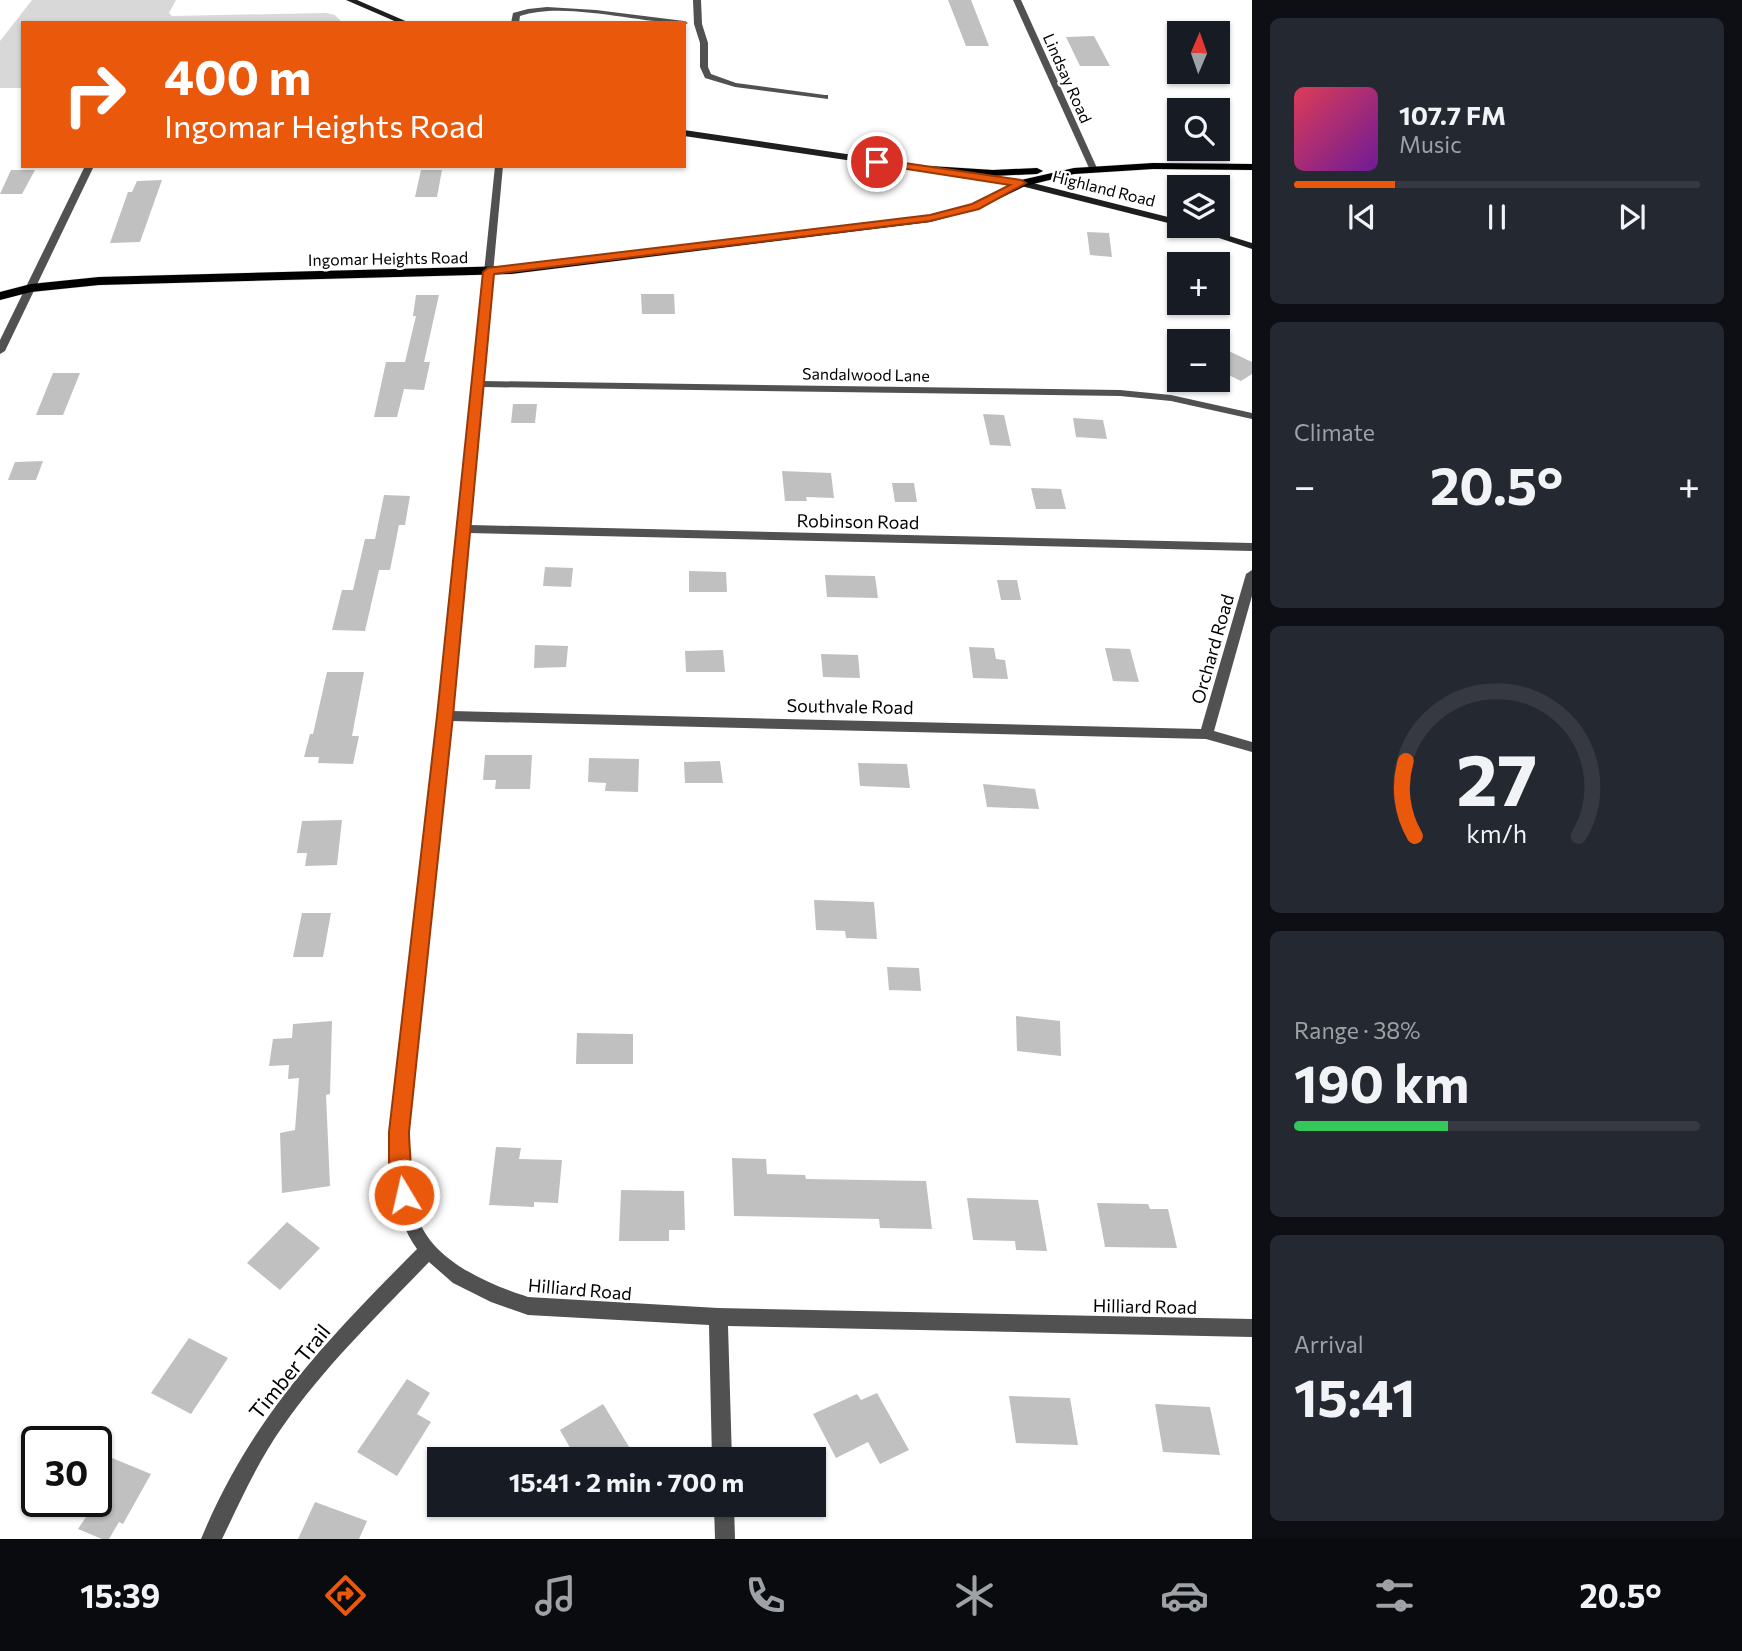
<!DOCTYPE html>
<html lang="en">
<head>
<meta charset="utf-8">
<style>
	:root { --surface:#171b24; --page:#242831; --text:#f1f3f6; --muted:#9ea1a6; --line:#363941; --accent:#ea580c }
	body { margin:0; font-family:Commissioner,sans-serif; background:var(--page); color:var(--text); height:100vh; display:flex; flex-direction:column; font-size:26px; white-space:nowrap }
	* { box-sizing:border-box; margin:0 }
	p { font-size:23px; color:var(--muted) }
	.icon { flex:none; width:38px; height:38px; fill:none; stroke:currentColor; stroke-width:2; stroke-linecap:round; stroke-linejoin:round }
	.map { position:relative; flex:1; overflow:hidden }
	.drawer { display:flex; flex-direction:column; gap:18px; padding:18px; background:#0d0f14; width:490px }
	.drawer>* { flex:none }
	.hud { position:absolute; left:21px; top:21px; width:665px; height:147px; border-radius:0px; box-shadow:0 2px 5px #0004; background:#ea580c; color:#fff; overflow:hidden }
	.needle { width:46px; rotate:2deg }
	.buttons { position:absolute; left:1167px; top:21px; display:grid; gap:14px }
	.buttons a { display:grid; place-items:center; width:63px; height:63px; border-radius:0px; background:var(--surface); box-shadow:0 2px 5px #0004; font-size:35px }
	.speed { position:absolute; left:21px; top:1426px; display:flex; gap:14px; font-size:35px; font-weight:700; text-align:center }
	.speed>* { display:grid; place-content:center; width:91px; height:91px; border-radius:50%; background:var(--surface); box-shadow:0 2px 5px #0004; line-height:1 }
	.speed .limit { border:4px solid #111; border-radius:10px; background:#fff; color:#111 }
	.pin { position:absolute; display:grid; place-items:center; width:60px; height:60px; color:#fff; margin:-30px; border:4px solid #fff; border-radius:50%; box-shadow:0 2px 7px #0007 }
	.me { position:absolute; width:77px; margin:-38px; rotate:351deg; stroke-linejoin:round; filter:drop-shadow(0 0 5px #0008) }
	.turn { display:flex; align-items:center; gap:24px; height:147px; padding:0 28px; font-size:32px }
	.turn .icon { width:91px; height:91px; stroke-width:2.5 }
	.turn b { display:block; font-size:49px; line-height:60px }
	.big { font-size:52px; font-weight:700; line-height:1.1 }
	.drawer .tile { flex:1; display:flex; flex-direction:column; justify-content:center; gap:10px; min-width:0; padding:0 24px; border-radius:10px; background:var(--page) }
	.drawer .dial { align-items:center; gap:0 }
	.dial svg { height:182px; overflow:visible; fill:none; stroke:var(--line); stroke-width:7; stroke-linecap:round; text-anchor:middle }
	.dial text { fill:var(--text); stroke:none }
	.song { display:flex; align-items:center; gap:21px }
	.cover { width:84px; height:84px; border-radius:10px; background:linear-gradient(135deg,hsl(350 70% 55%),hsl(280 70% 35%)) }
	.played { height:7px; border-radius:4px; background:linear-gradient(90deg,var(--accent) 25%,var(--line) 25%) }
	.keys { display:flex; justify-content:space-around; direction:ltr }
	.heat { display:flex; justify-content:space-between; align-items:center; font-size:38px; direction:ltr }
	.charge { height:10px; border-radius:5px; background:linear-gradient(90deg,#34c759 38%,var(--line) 0) }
	.trip { position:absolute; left:427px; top:1447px; width:399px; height:70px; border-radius:0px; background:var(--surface); box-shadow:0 2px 5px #0004; font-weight:700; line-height:70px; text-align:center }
	.dock { display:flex; height:112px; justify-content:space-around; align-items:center; background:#090b0e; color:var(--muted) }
	.dock .icon { width:49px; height:49px }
	.dock .current { color:var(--accent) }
	.dock b { font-size:32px; color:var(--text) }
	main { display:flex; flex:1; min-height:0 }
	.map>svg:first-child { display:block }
	.green { fill:#d8d8d8 }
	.building { fill:#c0c0c0 }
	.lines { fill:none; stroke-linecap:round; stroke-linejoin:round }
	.primary-casing { stroke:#dbdbdb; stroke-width:1 }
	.street { fill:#515151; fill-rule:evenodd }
	.secondary { fill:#1e1e1e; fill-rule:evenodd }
	.primary { fill:#000; fill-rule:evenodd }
	.route { fill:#ea580c; stroke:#983908; stroke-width:2 }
	.labels { text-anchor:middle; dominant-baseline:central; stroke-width:5; stroke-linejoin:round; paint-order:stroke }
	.far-street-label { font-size:16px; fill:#000; stroke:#fff }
	.street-label { font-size:18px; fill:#000; stroke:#fff }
	.near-street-label { font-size:21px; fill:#000; stroke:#fff }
</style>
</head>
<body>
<main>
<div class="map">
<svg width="1252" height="1539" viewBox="0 0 1252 1539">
	<rect width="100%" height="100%" fill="#fff"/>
	<polygon class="green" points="32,0 176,0 169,13 172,16 326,13 335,15 340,20 340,23 23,23 23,88 0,88 0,41"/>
	<g class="building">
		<polygon points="948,0 971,0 989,46 966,46"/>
		<polygon points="1094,36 1110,66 1080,66 1066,37"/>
		<polygon points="11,170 35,170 22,194 0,194"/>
		<polygon points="421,170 442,170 437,197 415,197"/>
		<polygon points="162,180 140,242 110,243 128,192 132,192 137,181"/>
		<polygon points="1087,232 1109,233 1112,257 1090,255"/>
		<polygon points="641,294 674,294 675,314 642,314"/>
		<polygon points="416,295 439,295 424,362 430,362 424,390 404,389 397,417 374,417 386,362 405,362 416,316 413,316"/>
		<polygon points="1218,346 1252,362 1252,374 1241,381 1218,370"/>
		<polygon points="53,373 80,373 63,415 36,415"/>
		<polygon points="513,404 537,404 535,423 511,423"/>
		<polygon points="983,414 1004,415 1011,446 990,445"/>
		<polygon points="1073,418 1103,420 1107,439 1076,437"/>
		<polygon points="43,461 36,480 8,480 15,462"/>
		<polygon points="782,471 831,473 834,498 806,497 807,501 785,501"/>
		<polygon points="892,483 914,483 917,502 895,502"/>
		<polygon points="1031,488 1061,489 1066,509 1036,509"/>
		<polygon points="384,495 410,496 405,525 399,525 390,570 379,570 365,631 332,630 342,590 353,590 365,539 375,539"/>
		<polygon points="545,567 573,568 571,587 543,586"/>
		<polygon points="689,571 726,572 727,592 689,592"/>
		<polygon points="825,575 875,576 878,598 827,597"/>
		<polygon points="997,580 1017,580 1021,600 1001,600"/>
		<polygon points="535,645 568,646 566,667 534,668"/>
		<polygon points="969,647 994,648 996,659 1005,660 1008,679 973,678"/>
		<polygon points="1105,648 1130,649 1139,682 1113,681"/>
		<polygon points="723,650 725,672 686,672 685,651"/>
		<polygon points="821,654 858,655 860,678 823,677"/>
		<polygon points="327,672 364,672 352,736 359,736 353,764 318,763 319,757 304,757 310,734 313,734"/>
		<polygon points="485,755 532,755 530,789 495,789 496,780 483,780"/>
		<polygon points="589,758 639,759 638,792 605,791 606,783 588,782"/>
		<polygon points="720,761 723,783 685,783 684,762"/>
		<polygon points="858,763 907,764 910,788 860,786"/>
		<polygon points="983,784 1035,789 1039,809 987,807"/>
		<polygon points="342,820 337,865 305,866 307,853 297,853 302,821"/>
		<polygon points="814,900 874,902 877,939 846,938 845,931 816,930"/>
		<polygon points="302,913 331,913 323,957 293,957"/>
		<polygon points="887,967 919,968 921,991 889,990"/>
		<polygon points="1016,1016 1060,1021 1061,1056 1017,1051"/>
		<polygon points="332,1021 330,1094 326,1095 330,1186 282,1193 280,1133 295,1130 299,1078 288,1079 289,1065 269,1066 273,1039 292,1038 293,1024"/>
		<polygon points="577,1033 633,1034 633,1064 576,1064"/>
		<polygon points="496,1147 521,1148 519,1159 562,1160 558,1203 534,1202 534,1207 489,1205"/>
		<polygon points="732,1158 766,1159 767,1174 805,1175 806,1179 926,1181 932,1229 880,1228 879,1219 734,1216"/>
		<polygon points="621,1190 684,1191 685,1230 669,1230 669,1241 619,1241"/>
		<polygon points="967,1198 1038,1200 1047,1251 1016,1250 1015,1241 973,1240"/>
		<polygon points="1097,1203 1148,1204 1150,1209 1168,1209 1177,1248 1105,1247"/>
		<polygon points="287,1222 320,1248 280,1290 247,1263"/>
		<polygon points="189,1338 228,1358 191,1414 151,1393"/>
		<polygon points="407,1379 430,1393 417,1414 431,1422 397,1476 357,1452"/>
		<polygon points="877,1393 909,1450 880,1464 868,1442 836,1458 813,1414 857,1394 861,1400"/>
		<polygon points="1009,1396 1070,1398 1078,1445 1016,1443"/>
		<polygon points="603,1404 637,1460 577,1460 560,1430"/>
		<polygon points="1155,1404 1210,1407 1220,1455 1163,1452"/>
		<polygon points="112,1458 151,1474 123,1524 119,1522 109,1539 102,1539 78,1529 96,1502 96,1485"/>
		<polygon points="315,1502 367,1521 359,1539 298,1539"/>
	</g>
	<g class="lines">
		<defs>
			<g id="primary">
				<polygon points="1153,163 1252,164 1252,170 1153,169 1074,174 1025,186 980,208 930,222 511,274 99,285 31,292 0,300 0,292 31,284 99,277 511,266 930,215 972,204 1021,180 1074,168"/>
				<polygon points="930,166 993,170 1037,168 1043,171 1037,174 993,176 926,171 924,169"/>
			</g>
		</defs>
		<use href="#primary" class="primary-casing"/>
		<g class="street">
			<polygon points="693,0 701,0 702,24 708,43 708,67 711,74 736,83 825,95 828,95 828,99 735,87 705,78 700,67 700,43 694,24"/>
			<polygon points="1013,0 1021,0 1097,168 1096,170 1089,168"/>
			<path d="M547,7L596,10L684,21L688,23L684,25V23C635,23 565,1 520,16L519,23H511L513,13L528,9Z"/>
			<polygon points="85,166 94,166 5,351 0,354 0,340"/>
			<path d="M495,166H503L483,381L1120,390L1171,395L1252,413V419L1171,401L1120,396L483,387L470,525L1252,543V551L469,533L452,711L1201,729L1246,574L1252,570V596L1214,731L1252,742V752L1206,739L451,721L408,1132C408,1161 408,1195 420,1223C436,1262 490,1285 528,1297L718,1308L1252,1319V1337L728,1326L732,1460H712L709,1325L528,1315L491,1302L453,1283L429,1262C378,1315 325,1366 283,1426C258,1461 241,1500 222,1539H201C252,1416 326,1341 417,1249C393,1215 390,1173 390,1132L438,716Z"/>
			<polygon points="714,1505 734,1505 735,1539 715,1539"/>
		</g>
		<g class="secondary">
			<polygon points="346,0 357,0 410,23 399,23"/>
			<polygon points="684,130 1021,180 1180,220 1180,226 1021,186 684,136"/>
			<polygon points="1183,226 1197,226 1252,243 1252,249"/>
		</g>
		<use href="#primary" class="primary"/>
	</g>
	<path class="route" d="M877,159L1021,180L1026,183L979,209L930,221L494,274L453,716L409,1132C409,1146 414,1194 411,1202L404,1204L397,1202L389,1163V1132L437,716L483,272L488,268L930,215L972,204L1010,185L874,164V160Z"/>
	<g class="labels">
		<g class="far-street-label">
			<text transform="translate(1068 78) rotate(66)">Lindsay Road</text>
			<text transform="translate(1104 188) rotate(14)">Highland Road</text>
			<text transform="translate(388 258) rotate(-1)">Ingomar Heights Road</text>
			<text transform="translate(866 374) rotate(1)">Sandalwood Lane</text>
		</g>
		<g class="street-label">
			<text transform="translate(858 521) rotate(1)">Robinson Road</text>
			<text transform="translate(1212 649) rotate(-74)">Orchard Road</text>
			<text transform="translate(850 706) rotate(1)">Southvale Road</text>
			<text transform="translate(580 1289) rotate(5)">Hilliard Road</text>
			<text transform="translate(1145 1306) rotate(1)">Hilliard Road</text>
		</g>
		<g class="near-street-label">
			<text transform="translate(289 1371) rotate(-51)">Timber Trail</text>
		</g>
	</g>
</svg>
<div class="buttons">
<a><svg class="needle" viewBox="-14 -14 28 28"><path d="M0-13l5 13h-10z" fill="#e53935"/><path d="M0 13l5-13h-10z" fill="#9ea1a6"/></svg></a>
<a><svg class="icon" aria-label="search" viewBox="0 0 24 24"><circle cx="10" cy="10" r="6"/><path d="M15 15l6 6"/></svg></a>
<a><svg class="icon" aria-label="layers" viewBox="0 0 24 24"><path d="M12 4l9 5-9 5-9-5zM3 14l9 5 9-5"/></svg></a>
<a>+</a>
<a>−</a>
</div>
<div class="speed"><div class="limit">30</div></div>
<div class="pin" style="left:877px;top:162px;background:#d93025"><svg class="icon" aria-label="arrive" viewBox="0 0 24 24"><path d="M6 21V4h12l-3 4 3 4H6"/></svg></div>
<svg class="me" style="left:404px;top:1195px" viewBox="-20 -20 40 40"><circle r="17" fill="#ea580c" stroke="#fff" stroke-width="3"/><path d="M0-11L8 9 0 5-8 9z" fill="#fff"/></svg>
<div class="trip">15:41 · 2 min · 700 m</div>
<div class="hud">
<div class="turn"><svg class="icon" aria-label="right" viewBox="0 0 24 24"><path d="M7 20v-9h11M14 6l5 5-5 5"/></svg><div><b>400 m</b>Ingomar Heights Road</div></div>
</div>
</div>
<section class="drawer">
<div class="tile">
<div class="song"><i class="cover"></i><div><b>107.7 FM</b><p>Music</p></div></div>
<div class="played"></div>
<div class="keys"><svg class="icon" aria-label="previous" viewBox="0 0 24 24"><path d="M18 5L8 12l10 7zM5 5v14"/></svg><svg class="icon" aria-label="pause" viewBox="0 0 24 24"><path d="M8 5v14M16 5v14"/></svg><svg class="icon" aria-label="next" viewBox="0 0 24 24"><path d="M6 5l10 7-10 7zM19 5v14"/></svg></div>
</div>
<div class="tile"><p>Climate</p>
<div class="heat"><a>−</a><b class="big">20.5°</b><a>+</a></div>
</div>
<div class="tile dial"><svg viewBox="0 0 100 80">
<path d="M14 69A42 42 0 1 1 86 69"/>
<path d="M14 69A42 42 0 0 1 10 36" stroke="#ea580c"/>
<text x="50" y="56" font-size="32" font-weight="700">27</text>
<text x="50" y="72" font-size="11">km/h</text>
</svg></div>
<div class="tile"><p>Range · 38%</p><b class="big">190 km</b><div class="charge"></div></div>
<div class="tile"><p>Arrival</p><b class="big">15:41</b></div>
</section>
</main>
<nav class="dock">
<b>15:39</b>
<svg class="icon current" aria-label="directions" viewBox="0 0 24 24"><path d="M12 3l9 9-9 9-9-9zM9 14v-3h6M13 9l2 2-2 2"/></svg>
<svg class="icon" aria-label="music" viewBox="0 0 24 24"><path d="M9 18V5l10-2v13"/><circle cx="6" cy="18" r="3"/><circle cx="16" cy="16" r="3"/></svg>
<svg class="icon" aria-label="phone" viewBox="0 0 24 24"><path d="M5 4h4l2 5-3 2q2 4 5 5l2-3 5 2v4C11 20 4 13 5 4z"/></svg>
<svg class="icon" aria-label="climate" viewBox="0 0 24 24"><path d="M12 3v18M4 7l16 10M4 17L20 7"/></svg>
<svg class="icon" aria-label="car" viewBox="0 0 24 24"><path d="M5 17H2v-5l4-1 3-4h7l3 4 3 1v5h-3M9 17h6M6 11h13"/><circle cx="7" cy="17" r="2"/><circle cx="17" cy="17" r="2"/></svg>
<svg class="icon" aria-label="filters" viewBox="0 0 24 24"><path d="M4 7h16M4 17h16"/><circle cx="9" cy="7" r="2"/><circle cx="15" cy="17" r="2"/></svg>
<b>20.5°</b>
</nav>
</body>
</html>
